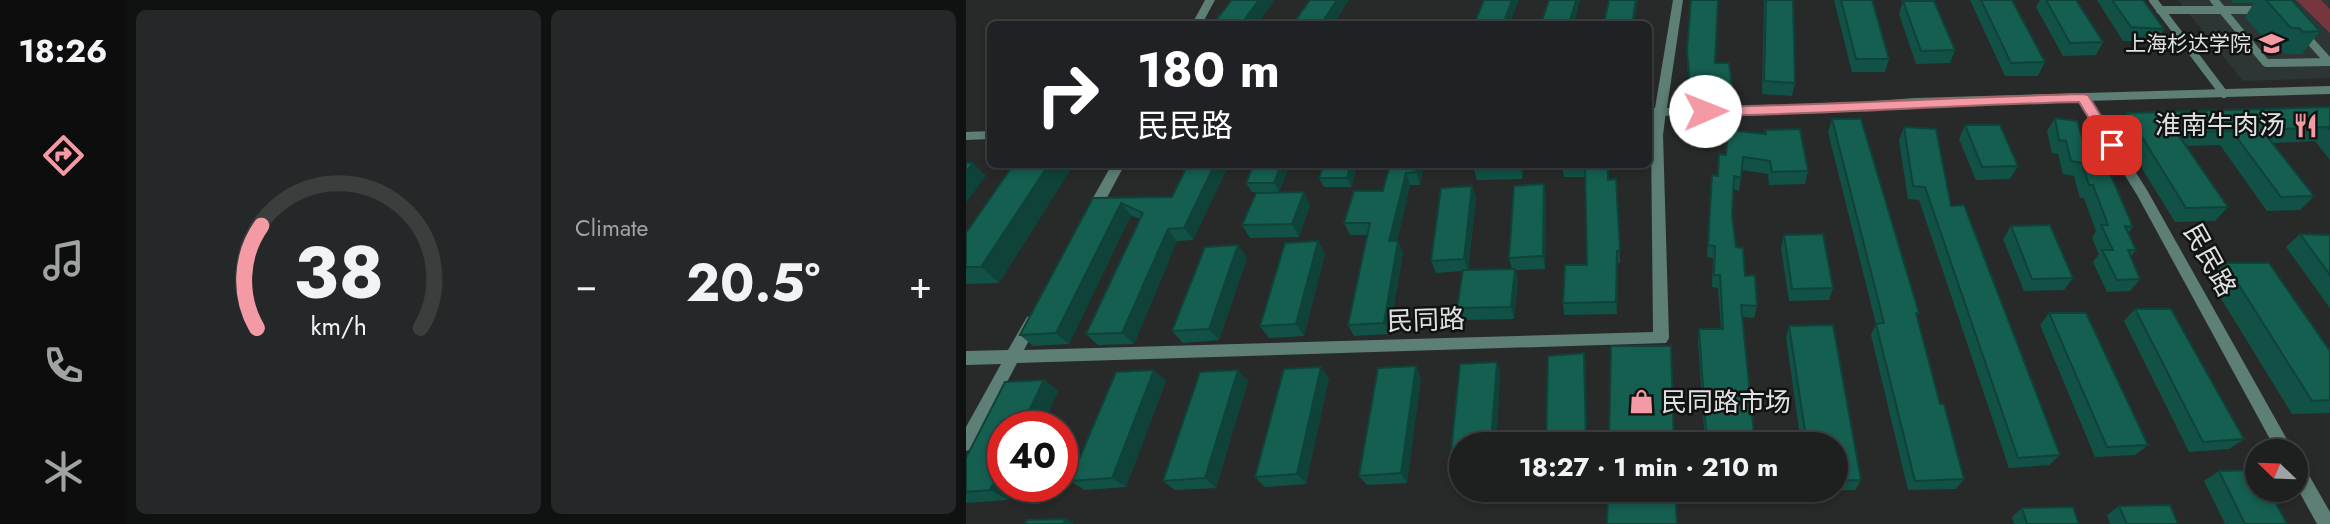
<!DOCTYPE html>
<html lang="en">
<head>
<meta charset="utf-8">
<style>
	:root { --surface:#1d201f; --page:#252828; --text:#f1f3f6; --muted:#a0a3a4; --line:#3b3e3d; --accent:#f49aa4 }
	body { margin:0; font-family:Jost,"Noto Sans SC",sans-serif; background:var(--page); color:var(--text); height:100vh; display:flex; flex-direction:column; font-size:26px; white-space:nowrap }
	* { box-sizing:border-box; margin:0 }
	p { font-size:23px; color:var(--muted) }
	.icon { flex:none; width:38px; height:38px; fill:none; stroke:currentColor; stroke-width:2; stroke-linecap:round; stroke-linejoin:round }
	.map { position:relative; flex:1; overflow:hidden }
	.panel { display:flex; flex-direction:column; gap:10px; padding:10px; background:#101211; width:840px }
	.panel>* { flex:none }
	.banner { position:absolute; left:21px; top:21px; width:665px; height:147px; border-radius:10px; box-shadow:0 4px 10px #0003,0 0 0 2px var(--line); background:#202124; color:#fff; overflow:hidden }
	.needle { width:46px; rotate:293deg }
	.controls { position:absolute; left:1279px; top:439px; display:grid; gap:14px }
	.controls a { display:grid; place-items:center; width:63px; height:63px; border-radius:50%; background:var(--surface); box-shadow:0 4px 10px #0003,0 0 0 2px var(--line); font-size:35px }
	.speed { position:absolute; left:21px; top:411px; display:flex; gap:14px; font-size:35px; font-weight:700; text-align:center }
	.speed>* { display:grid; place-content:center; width:91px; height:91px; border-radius:50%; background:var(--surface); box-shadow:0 4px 10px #0003,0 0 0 2px var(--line); line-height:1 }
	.speed .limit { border:10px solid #d22; background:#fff; color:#111 }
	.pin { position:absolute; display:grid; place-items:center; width:60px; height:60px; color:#fff; margin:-30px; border-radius:14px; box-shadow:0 4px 10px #0006 }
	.me { position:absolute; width:77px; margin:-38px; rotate:89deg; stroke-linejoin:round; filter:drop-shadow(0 0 5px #0008) }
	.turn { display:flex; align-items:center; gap:24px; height:147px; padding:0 35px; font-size:32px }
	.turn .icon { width:91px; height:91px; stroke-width:2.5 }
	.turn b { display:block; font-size:49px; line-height:60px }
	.big { font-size:52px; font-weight:700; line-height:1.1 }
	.panel .card { flex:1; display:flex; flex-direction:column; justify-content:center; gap:10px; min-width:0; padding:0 24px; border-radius:10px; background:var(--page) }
	.panel .dial { align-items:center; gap:0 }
	.dial svg { height:182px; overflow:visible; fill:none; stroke:var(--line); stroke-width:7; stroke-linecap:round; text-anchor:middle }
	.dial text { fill:var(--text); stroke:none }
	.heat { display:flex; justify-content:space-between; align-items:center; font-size:38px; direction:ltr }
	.panel .tiles { flex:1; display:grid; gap:10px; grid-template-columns:repeat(2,1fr) }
	.trip { position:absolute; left:483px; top:432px; width:399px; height:70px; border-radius:35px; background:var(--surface); box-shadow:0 4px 10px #0003,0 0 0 2px var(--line); font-weight:700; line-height:70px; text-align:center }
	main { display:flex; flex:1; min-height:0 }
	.tabs { display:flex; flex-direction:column; width:126px; justify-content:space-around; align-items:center; background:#0c0d0c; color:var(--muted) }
	.tabs .icon { width:49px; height:49px }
	.tabs .active { color:var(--accent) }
	.tabs b { font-size:32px; color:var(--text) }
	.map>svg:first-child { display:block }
	.built { fill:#2d3634 }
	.water { fill:#76353f }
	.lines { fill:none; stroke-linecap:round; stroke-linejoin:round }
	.service { stroke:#5d7f76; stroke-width:8 }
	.minor { fill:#5d7f76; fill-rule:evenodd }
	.tertiary { fill:#5d7f76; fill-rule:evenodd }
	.wall { fill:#125246 }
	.shaded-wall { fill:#0f4239 }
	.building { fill:#155f51; stroke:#0f4239; stroke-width:2 }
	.route { fill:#f49aa4; stroke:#9f646b; stroke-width:2 }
	.labels { text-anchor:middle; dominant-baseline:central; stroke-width:5; stroke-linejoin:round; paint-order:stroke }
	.far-poi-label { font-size:21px; fill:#dfe2e1; stroke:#111212; text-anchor:end }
	.poi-label { font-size:26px; fill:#dfe2e1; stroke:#111212; text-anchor:end }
	.street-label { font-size:26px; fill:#dfe2e1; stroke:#111212 }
</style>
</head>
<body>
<main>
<nav class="tabs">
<b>18:26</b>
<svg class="icon active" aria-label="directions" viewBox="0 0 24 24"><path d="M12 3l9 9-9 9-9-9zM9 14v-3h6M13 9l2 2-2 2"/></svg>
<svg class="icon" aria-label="music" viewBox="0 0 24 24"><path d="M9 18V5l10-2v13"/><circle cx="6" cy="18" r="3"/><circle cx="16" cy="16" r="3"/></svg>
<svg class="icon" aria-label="phone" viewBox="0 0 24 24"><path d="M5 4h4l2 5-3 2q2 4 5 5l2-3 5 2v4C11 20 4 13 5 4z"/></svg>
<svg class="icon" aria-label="climate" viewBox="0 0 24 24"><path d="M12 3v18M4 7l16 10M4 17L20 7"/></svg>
</nav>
<section class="panel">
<div class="tiles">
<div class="card dial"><svg viewBox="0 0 100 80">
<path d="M14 69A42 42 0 1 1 86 69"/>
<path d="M14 69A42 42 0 0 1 16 24" stroke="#f49aa4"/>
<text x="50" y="56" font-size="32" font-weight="700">38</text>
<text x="50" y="72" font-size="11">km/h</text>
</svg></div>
<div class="card"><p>Climate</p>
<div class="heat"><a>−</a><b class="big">20.5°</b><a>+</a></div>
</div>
</div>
</section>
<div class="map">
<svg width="1364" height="524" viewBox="0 0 1364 524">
	<rect width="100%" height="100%" fill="#272a29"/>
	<polygon class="built" points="1212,0 1364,0 1364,78 1277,81"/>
	<polygon class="water" points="1330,0 1355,0 1364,9 1364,33"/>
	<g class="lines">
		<g class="service">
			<polyline points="1187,0 1258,94"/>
			<polyline points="1248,0 1300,63 1363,62 1338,34"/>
			<polyline points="1194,10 1295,10"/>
		</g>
		<g class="minor">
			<polygon points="239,0 249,0 236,24 226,24"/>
			<polygon points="1117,94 1121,95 1181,190 1328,452 1311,452 1171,195 1111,98"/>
			<polygon points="694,108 700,112 697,135 703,338 700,343 51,363 6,449 0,451 0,427 35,364 0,365 0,351 42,350 61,317 66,315 71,317 73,321 58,350 687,332 685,135 688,112"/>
			<polygon points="146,164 159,164 130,218 120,218 118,214"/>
			<polygon points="1330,461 1336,463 1364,512 1364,524 1351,524 1330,486"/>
		</g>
		<g class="tertiary">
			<polygon points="707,0 717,0 701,108 852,105 949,98 1364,86 1364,94 949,106 852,113 682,116 682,108 689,108"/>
			<polygon points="24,131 24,139 0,140 0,132"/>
		</g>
	</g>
	<g class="wall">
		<polygon points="725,0 749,63 766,86 765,98 724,99 721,62"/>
		<polygon points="798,0 827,0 829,83 826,96 796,94"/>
		<polygon points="868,0 906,0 923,59 919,72 886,72"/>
		<polygon points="1004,0 1046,0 1079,62 1072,76 1039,76"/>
		<polygon points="1074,0 1110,0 1137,42 1130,55 1097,56 1070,7"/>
		<polygon points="1131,0 1177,0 1198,29 1190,42 1157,41"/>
		<polygon points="1265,0 1326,0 1354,31 1336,54 1319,54 1315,51 1308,50 1279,17 1288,3 1268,3"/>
		<polygon points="937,1 989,50 984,63 950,64 933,14"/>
		<polygon points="1364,107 1364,160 1349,141 1307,143 1348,196 1334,210 1301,211 1254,145 1220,146 1262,207 1249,221 1209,222 1151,128 1161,113"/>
		<polygon points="1089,118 1118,143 1133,165 1167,227 1162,233 1170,250 1165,256 1174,279 1164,291 1141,292 1127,262 1133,254 1126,238 1130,231 1118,198 1114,198 1108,176 1097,174 1092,154 1086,153 1081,131"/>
		<polygon points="866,119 953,313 951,316 974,404 998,479 990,489 942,490 905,335 910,324 862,132"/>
		<polygon points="999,125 1052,166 1044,179 1010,180 993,139"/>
		<polygon points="938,127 985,206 1094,455 1083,465 1043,468 953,200 942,199 933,140"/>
		<polygon points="799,130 842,171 839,184 803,185 802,174 776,170 773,191 767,189 766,216 770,247 779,276 791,306 788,318 776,317 789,444 739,444 732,341 733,329 755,329 752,288 746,287 747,258 741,257 745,188 751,176 753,154 760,155 798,134"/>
		<polygon points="48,164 104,164 106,167 33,283 0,284 0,233"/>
		<polygon points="222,164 263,164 227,240 211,241 168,344 132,345 120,334 174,219 165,215 103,344 67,346 54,335 127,198 206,197"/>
		<polygon points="288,164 324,164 313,192 286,192 280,183"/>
		<polygon points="358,164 392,164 385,187 358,187 353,178"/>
		<polygon points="424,164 458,164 454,185 444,185 431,241 432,241 437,253 423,334 388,336 382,325 401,235 384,235 378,223 417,191"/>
		<polygon points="558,164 556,179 511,180 507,167"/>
		<polygon points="596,164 643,164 643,180 650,179 654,263 652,263 651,314 598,315 597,303 621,265 619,177 598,177"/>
		<polygon points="578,184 580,197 579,269 550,270 552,281 548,319 495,320 491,308 497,271 470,273 465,261 506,186 510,199 502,270 546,269 543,258"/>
		<polygon points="344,205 333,237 284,238 276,225"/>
		<polygon points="1045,226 1107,278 1098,290 1058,291 1037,239"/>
		<polygon points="1334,234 1364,235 1364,308 1320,247"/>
		<polygon points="818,235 867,288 863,300 823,301 815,248"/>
		<polygon points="352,241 359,254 338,336 303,338 294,326"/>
		<polygon points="272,245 281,258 253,340 217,343 206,331"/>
		<polygon points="1259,263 1364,351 1364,413 1326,414 1243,279"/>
		<polygon points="1169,309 1278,439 1263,449 1223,452 1158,321"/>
		<polygon points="1083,313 1182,445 1169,455 1129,457 1074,325"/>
		<polygon points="823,326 895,480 889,490 842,491 842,490 870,490 870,444 835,444 820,337"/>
		<polygon points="531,362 534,373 530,444 495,444 495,480 488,481 483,471"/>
		<polygon points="272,370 282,381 250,488 209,490 197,481"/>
		<polygon points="455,377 441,483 401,485 393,476"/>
		<polygon points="363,378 340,484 299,487 289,477"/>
		<polygon points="78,380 92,391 76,427 37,427 37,486 48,486 42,500 0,503 0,458 39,382"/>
		<polygon points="200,381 160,487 119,490 104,481"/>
		<polygon points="1253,471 1321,524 1259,524 1238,481"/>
		<polygon points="742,490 791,490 790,493 742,494"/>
		<polygon points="1153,506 1212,524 1144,524 1141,515"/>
		<polygon points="1056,508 1113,524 1048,524 1046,517"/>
	</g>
	<g class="shaded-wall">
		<polygon points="293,0 307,0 308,1 291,24 275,24"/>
		<polygon points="371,0 383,0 368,24 355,24"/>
		<polygon points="546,0 553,0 544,24 537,24"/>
		<polygon points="610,0 614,0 608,24 603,24"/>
		<polygon points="670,0 672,0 668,24 666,24"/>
		<polygon points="7,163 20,176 0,203 0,172"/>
		<polygon points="83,164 104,164 106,167 33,283 15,267"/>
		<polygon points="249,164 263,164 227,240 218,228"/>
		<polygon points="315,164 324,164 313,192 308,183"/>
		<polygon points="385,164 392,164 385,187 381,178"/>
		<polygon points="451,164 458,164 454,185 450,172"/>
		<polygon points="554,164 558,164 556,179 554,166"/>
		<polygon points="440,173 444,185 428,253 423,241"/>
		<polygon points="578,184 580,197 579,269 577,256"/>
		<polygon points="506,186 510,199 502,271 498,259"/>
		<polygon points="338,192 344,205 333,237 326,224"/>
		<polygon points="155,203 165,215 103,344 90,333"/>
		<polygon points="202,229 211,241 168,344 156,333"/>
		<polygon points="352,241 359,254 338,336 330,324"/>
		<polygon points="432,241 437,253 423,334 418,323"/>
		<polygon points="272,245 281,258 253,340 243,329"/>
		<polygon points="651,251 652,263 651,314 650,302"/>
		<polygon points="549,269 552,281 548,319 545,307"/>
		<polygon points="618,353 620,365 621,444 620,444"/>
		<polygon points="531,362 534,373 530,444 525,444"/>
		<polygon points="450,366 455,377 441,483 435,473"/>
		<polygon points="355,367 363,378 340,484 331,474"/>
		<polygon points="188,370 200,381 160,487 146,478"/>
		<polygon points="272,370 282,381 250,488 239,478"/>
		<polygon points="78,380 92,391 76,427 55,427"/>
		<polygon points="37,465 37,486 48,486 42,500 24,490"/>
		<polygon points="100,519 109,524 97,524"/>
	</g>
	<g class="building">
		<polygon points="266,0 293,0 275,24 247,24"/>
		<polygon points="344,0 371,0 355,24 327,24"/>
		<polygon points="518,0 546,0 537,24 508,24"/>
		<polygon points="583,0 610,0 603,24 575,24"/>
		<polygon points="643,0 670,0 666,24 638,24"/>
		<polygon points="725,0 752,0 749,63 763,63 766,86 724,86 721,50"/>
		<polygon points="800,0 827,0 829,83 798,81"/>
		<polygon points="875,0 906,0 923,59 890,59"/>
		<polygon points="1015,0 1046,0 1079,62 1045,63"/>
		<polygon points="1080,0 1110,0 1137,42 1104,43"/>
		<polygon points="1146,0 1177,0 1198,29 1165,27"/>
		<polygon points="1300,0 1326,0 1354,31 1337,32 1333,28 1325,28"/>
		<polygon points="937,1 968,1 989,50 955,51"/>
		<polygon points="1364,107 1364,129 1362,127 1296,130 1348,196 1315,197 1266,131 1211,133 1262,207 1220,208 1161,113"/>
		<polygon points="1089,118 1111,121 1118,143 1125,144 1133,165 1141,166 1167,227 1159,226 1170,250 1162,250 1174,279 1151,280 1136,250 1147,250 1135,225 1142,225 1127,185 1123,185 1116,163 1105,161 1100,141 1093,140"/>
		<polygon points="866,119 895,119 953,313 950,313 974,404 978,404 998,479 949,481 910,324 918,323"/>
		<polygon points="999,125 1034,125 1052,166 1016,167"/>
		<polygon points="938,127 970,129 985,206 998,205 1094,455 1052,458 959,187 947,186"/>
		<polygon points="834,129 842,171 806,172 804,161 777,157 775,178 768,176 766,216 770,247 777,248 779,276 789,275 791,306 775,305 789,444 741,444 733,329 757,329 754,275 748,275 749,246 742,245 746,175 752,176 753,154 760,155 762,130 800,134 799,130"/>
		<polygon points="0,163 7,163 0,172"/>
		<polygon points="48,164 83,164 15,267 0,267 0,233"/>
		<polygon points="222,164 249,164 218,228 202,229 156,333 120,334 177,213 155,203 90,333 54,335 127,198 206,197"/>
		<polygon points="288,164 315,164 308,183 280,183"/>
		<polygon points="358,164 385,164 381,178 353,178"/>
		<polygon points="424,164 451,164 450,172 440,173 423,241 432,241 418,323 382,325 404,223 378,223 388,191 417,191"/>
		<polygon points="508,164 554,164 554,166 507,167"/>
		<polygon points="619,164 642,164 642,180 650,179 654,251 651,251 650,302 597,303 599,265 621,265"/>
		<polygon points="578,184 577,256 543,258 548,186"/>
		<polygon points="506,186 498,259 465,261 475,188"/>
		<polygon points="338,192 326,224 276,225 290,193"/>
		<polygon points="1084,225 1107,278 1066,279 1045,226"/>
		<polygon points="857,234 867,288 826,289 818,235"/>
		<polygon points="1334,234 1364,235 1364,275"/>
		<polygon points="352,241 330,324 294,326 319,243"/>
		<polygon points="272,245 243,329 206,331 239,247"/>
		<polygon points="1259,263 1303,263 1364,351 1364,400 1346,401"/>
		<polygon points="549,269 545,307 491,308 497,270"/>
		<polygon points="1169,309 1205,309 1278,439 1237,442"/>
		<polygon points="1083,313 1120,313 1182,445 1141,447"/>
		<polygon points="867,325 895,480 870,481 870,444 841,444 823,326"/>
		<polygon points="645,346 705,346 708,444 643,444"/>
		<polygon points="618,353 620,444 580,444 582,356"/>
		<polygon points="531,362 525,444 495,444 495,470 483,471 494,364"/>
		<polygon points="450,366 435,473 393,476 412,368"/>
		<polygon points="355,367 331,474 289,477 318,369"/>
		<polygon points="188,370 146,478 104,481 150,372"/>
		<polygon points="272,370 239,478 197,481 234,372"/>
		<polygon points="78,380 55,427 37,427 37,465 24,490 0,492 0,458 39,382"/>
		<polygon points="1292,470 1292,490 1303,490 1321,524 1279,524 1253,471"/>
		<polygon points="642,490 709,490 711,524 641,524"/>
		<polygon points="1204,505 1212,524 1161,524 1153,506"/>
		<polygon points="1107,507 1113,524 1061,524 1056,508"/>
		<polygon points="100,519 97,524 59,524 61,520"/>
	</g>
	<path class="route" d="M1117,94L1122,95L1151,142V148H1141L1113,102C988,105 864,114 739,116L732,111L739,107C865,105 991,97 1117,94Z"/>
	<defs>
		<symbol id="university-bare" viewBox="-9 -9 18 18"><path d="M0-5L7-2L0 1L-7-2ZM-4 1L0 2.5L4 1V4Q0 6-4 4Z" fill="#f49aa4" stroke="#111212" stroke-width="2.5" paint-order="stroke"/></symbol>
		<symbol id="restaurant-bare" viewBox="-9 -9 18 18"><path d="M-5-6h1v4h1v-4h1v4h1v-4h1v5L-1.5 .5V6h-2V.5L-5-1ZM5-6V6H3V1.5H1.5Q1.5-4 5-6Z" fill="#f49aa4" stroke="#111212" stroke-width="2.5" paint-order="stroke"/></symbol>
		<symbol id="shop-bare" viewBox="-9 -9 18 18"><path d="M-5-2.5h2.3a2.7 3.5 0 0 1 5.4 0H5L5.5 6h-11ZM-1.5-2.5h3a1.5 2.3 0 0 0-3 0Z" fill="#f49aa4" stroke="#111212" stroke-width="2.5" paint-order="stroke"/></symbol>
	</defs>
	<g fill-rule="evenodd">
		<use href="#university-bare" x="1288" y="26" width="35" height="35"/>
		<use href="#restaurant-bare" x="1322" y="108" width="35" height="35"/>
		<use href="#shop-bare" x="658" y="384" width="35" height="35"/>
	</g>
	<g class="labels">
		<g class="far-poi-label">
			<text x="1285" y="44">上海杉达学院</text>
		</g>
		<g class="poi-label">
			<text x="1319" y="125">淮南牛肉汤</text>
			<text x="695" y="402" text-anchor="start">民同路市场</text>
		</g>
		<g class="street-label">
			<text transform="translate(1244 260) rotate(61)">民民路</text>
			<text transform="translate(460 320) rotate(-2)">民同路</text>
		</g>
	</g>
</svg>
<div class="controls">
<a><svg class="needle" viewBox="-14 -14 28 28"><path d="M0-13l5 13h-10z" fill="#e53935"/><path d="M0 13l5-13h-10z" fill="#a0a3a4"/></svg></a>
</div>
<div class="speed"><div class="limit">40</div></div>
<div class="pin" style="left:1146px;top:145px;background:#d93025"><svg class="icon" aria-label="arrive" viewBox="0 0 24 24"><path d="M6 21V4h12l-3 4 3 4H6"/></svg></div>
<svg class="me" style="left:739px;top:111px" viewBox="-20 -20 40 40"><circle r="19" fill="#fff"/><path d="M0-13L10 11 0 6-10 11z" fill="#f49aa4"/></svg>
<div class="trip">18:27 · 1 min · 210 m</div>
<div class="banner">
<div class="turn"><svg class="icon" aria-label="right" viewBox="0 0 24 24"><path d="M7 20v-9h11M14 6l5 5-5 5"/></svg><div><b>180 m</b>民民路</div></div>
</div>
</div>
</main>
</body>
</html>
